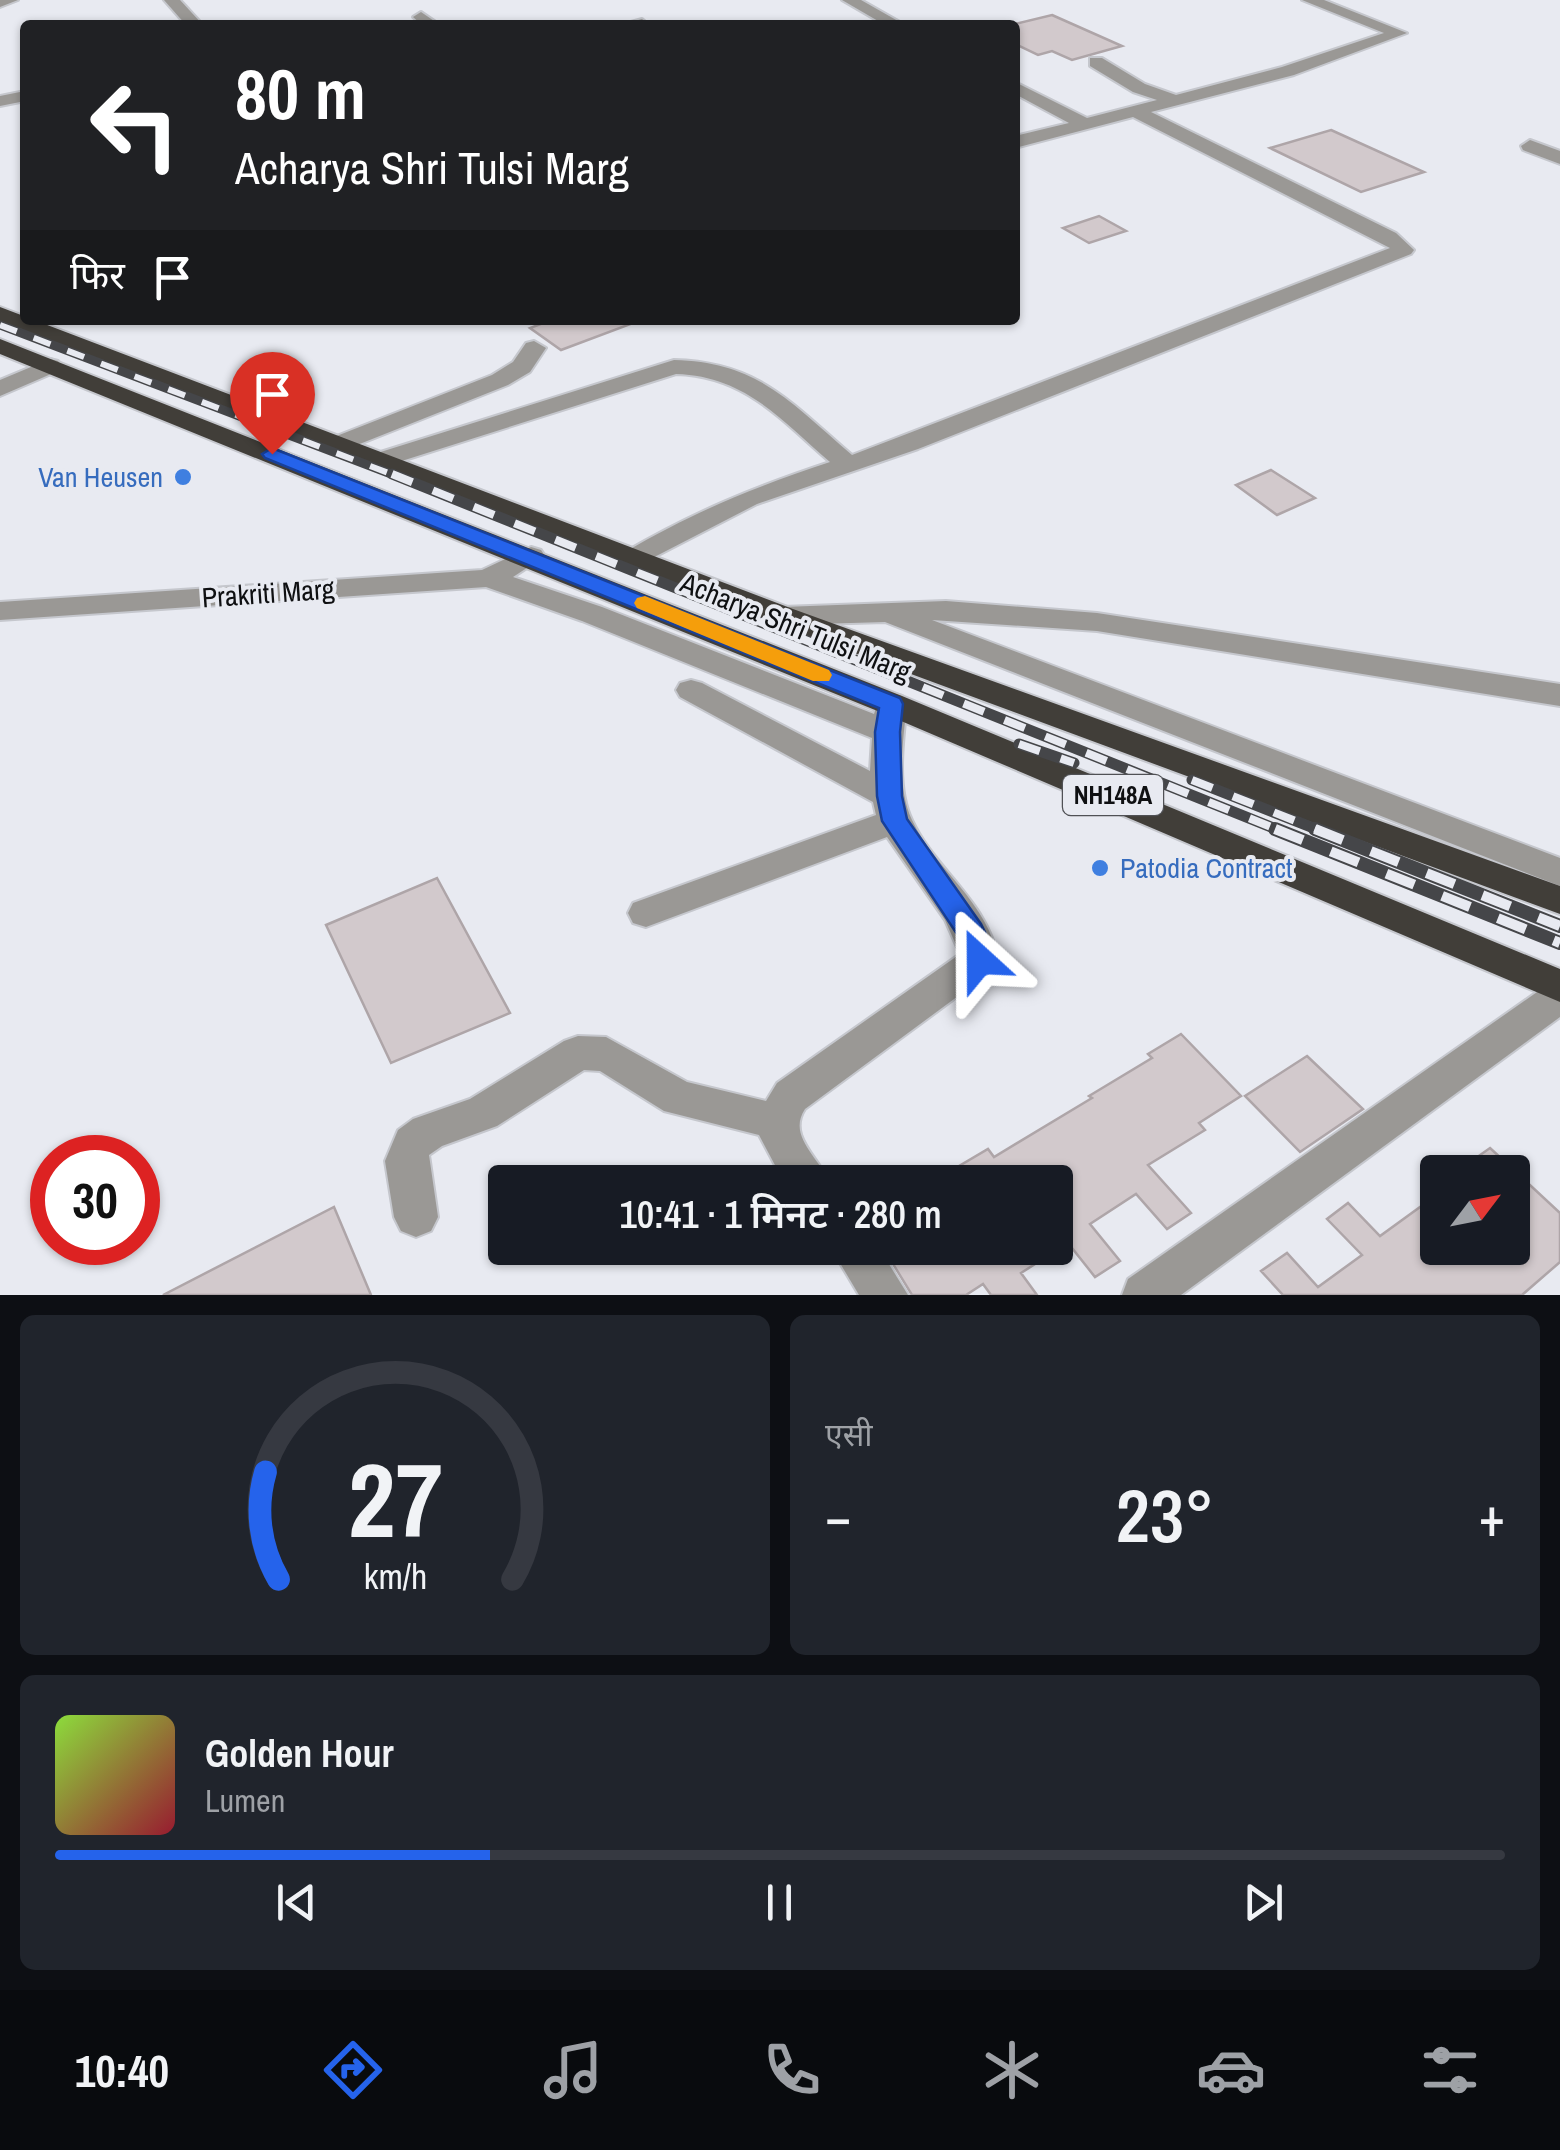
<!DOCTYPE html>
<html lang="hi">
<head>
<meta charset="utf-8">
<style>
	:root { --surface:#171b24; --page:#20242c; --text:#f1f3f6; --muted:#9ea1a6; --line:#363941; --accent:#2563eb }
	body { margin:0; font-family:"Archivo Narrow","Noto Sans Devanagari",sans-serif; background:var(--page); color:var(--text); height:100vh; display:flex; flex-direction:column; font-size:38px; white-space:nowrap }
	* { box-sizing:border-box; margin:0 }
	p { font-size:32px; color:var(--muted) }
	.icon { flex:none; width:55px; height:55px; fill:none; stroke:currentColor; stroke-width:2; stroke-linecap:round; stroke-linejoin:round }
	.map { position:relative; height:1295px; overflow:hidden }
	.side { display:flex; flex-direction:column; gap:20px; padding:20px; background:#0d0f14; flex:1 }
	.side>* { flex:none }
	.hud { position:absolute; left:20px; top:20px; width:1000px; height:305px; border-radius:10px; box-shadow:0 2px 8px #0004; background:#202124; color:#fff; overflow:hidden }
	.needle { width:65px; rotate:58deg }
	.fabs { position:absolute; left:1420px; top:1155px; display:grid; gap:20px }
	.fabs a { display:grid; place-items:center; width:110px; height:110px; border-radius:10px; background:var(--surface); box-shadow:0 2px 8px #0004; font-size:50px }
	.speed { position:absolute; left:30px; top:1135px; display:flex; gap:20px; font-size:50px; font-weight:700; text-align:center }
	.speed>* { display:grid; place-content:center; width:130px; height:130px; border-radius:50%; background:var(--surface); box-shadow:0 2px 8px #0004; line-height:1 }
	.speed .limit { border:15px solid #d22; background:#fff; color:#111 }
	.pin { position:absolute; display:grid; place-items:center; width:85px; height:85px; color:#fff; margin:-102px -42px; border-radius:50% 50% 50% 0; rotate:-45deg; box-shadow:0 0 10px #0007 }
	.pin .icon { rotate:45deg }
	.me { position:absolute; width:110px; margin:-55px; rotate:336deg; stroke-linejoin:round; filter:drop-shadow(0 0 8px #0008) }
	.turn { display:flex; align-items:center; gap:35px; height:210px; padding:0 50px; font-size:45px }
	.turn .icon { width:130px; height:130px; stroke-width:2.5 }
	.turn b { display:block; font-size:70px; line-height:85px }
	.then { display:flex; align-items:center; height:95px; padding:0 50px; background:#0003; gap:20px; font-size:38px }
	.big { font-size:75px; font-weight:600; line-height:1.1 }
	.side .widget { flex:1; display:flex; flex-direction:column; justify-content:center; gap:15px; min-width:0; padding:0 35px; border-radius:15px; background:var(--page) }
	.side .dial { align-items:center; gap:0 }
	.dial svg { height:260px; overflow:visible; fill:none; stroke:var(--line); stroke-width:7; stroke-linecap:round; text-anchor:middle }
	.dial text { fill:var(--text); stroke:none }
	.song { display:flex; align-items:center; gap:30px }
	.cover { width:120px; height:120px; border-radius:15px; background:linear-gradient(135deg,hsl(90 70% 55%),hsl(350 70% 35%)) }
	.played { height:10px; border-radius:5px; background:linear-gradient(90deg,var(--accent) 30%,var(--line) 30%) }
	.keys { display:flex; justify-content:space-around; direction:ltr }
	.heat { display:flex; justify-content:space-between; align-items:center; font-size:55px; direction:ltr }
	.side .tiles { flex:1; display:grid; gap:20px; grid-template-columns:1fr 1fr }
	.widget:last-child { grid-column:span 2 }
	.trip { position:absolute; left:488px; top:1165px; width:585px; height:100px; border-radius:10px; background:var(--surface); box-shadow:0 2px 8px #0004; font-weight:600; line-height:100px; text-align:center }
	.menu { display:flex; height:160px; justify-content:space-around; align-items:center; background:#090b0e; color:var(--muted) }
	.menu .icon { width:70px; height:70px }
	.menu .current { color:var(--accent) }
	.menu b { font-size:45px; color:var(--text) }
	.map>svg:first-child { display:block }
	.building { fill:#d2c9cc; stroke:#aea5a8; stroke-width:2.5 }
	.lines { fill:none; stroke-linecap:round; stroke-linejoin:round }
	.minor-casing { stroke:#c5c7cd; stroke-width:4 }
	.highway-casing { stroke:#c5c7cd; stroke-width:4 }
	.minor { fill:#9a9895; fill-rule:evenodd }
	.highway { fill:#413e39; fill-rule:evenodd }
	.rail-far2-casing { stroke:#454649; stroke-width:9 }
	.rail-far1-casing { stroke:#454649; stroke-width:11 }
	.rail-casing { stroke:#454649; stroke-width:14 }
	.rail-far2 { stroke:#e8eaf1; stroke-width:6; stroke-dasharray:18; stroke-linecap:butt }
	.rail-far1 { stroke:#e8eaf1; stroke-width:8; stroke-dasharray:22; stroke-linecap:butt }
	.rail { stroke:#e8eaf1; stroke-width:10; stroke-dasharray:30; stroke-linecap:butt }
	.route { fill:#2563eb; stroke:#184099; stroke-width:2.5 }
	.slow { fill:#f59e0b }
	.shop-dot { fill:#3f7fe0; stroke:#e8eaf1; stroke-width:4 }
	.labels { text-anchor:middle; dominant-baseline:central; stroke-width:8; stroke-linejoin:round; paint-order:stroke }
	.shield { fill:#e8eaf1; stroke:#505155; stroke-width:2.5 }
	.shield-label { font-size:25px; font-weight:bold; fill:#0f1012 }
	.shop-label { font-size:28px; fill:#366cbe; stroke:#e8eaf1; text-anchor:end }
	.street-label { font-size:28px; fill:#0f1012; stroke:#e8eaf1 }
</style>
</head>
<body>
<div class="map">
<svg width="1560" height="1295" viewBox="0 0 1560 1295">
	<rect width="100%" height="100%" fill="#e8eaf1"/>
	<g class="building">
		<polygon points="1052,15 1122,46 1072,60 1052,51 1038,55 1015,44 1015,24"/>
		<polygon points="1331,130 1424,172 1361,192 1270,148"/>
		<polygon points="1099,216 1126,231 1089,243 1063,228"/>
		<polygon points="551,320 636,320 636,322 561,350 530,328"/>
		<polygon points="1271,470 1315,498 1277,515 1236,485"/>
		<polygon points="437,878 510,1013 391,1063 326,925"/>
		<polygon points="1181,1034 1241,1096 1199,1123 1205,1130 1148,1165 1191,1213 1167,1229 1136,1194 1090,1224 1120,1261 1095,1277 1068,1243 1021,1273 1037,1295 991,1295 983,1284 966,1295 912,1295 890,1259 909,1248 1055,1248 1055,1182 932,1182 988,1149 994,1157 1092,1098 1089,1096 1152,1058 1148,1054"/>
		<polygon points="1307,1056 1363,1109 1300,1152 1245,1096"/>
		<polygon points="1490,1148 1560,1213 1560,1262 1522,1295 1283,1295 1261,1271 1287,1253 1318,1287 1362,1255 1327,1219 1348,1203 1380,1236 1438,1194 1438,1248 1512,1248 1512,1172 1456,1172"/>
		<polygon points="334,1207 371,1295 163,1295"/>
	</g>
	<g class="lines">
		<defs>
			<g id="minor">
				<polygon points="0,0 18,0 0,7"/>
				<polygon points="164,0 180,0 203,25 186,25"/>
				<polygon points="842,0 861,0 905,25 885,25"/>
				<path d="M1302,0H1324L1407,33L1294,75L1151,112L1396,233L1414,250L1411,254L918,449L757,504L635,567L625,564L621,558L625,552C696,511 752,488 830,462C780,419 745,376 676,374L389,465L380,468L367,460L371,455L674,360C759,362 791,403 852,455L1390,248L1133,117L1015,148V136L1069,123L1015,94V82L1087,118L1157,100L1133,92L1090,66V58H1102L1145,84L1176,95L1282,67L1384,33Z"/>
				<polygon points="421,12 440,25 422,25 413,17"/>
				<polygon points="642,19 649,25 629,25 631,22"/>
				<polygon points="25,91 25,101 0,106 0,96"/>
				<polygon points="1530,140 1560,151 1560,164 1523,150 1521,146"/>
				<polygon points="534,341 546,348 530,372 508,385 347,449 329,449 325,444 329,439 492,375 513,362 526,343"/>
				<polygon points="50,359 58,361 62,366 58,371 0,396 0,380"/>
				<path d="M531,547L541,550L545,556L513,577L602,607L874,714L880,696L891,693L902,696L907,704C903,740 896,787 912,820C935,870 989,902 998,960L992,971L805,1109C787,1136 819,1157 829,1182H784L759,1135L664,1111L600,1071L584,1070L497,1126L442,1146L429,1155L438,1217L431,1231L416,1237L401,1231L394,1217L385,1161L398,1130L413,1119L470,1099L564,1041L578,1036L606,1037L687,1082L766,1101L777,1083L960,954L945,920L887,837L646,927L633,923L628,913L633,903L876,815L873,802L680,697L676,690L680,683L691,680L702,683L870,771L872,738L582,621L486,587L0,620V602L482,570Z"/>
				<polygon points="946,601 1097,613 1560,684 1560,706 1097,631 932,620 1560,858 1560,886 885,622 783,625 773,623 768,616 773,609 783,607"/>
				<polygon points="1560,980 1560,1017 1181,1295 1122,1295 1128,1279 1547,985"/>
				<polygon points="831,1248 879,1248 908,1295 859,1295"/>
			</g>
			<g id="highway">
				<polygon points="0,307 793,609 1560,886 1560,914 773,623 0,322"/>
				<polygon points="0,339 902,696 1560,969 1560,1002 880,712 0,354"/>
			</g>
		</defs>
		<use href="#minor" class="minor-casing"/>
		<use href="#highway" class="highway-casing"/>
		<use href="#minor" class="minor"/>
		<use href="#highway" class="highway"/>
		<defs>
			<polyline id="rail-far2" points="0,325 399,477"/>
			<g id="rail-far1">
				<polyline points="392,474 1281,831"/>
				<polyline points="1019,744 1074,763"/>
				<polyline points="1192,780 1321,831"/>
			</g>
			<g id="rail">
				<polyline points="1275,829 1560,943"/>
				<polyline points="1315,829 1560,926"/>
			</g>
		</defs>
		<use href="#rail-far2" class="rail-far2-casing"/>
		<use href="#rail-far1" class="rail-far1-casing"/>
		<use href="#rail" class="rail-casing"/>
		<use href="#rail-far2" class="rail-far2"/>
		<use href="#rail-far1" class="rail-far1"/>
		<use href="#rail" class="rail"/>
	</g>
	<polygon class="route" points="272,448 900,698 903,704 900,732 902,796 907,819 981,924 995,953 989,969 980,972 970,969 959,937 882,821 877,796 875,732 879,708 265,458 262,454"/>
	<polygon class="slow" points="645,596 829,670 832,675 829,681 813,681 637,608 634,603 637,598"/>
	<g class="shop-dot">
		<circle cx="183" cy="477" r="10"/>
		<circle cx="1100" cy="868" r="10"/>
	</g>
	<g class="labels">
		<rect class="shield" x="1063" y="775" width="100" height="40" rx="8"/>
		<g class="shield-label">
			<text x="1113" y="795">NH148A</text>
		</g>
		<g class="shop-label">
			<text x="163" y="477">Van Heusen</text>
			<text x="1120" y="868" text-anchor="start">Patodia Contract</text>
		</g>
		<g class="street-label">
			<text transform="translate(268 593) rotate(-4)">Prakriti Marg</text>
			<text transform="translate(796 627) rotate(22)">Acharya Shri Tulsi Marg</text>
		</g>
	</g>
</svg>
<div class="fabs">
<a><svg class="needle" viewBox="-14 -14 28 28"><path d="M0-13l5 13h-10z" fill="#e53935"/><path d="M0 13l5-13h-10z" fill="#9ea1a6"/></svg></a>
</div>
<div class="speed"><div class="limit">30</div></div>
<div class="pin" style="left:272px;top:454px;background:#d93025"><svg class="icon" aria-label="arrive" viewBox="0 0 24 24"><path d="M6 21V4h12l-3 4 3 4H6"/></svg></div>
<svg class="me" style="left:980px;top:960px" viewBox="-20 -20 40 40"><path d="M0-17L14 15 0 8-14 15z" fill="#2563eb" stroke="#fff" stroke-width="4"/></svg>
<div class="trip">10:41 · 1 मिनट · 280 m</div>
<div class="hud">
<div class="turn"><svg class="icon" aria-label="left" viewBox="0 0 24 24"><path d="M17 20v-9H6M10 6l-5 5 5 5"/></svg><div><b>80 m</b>Acharya Shri Tulsi Marg</div></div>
<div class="then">फिर<svg class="icon" aria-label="arrive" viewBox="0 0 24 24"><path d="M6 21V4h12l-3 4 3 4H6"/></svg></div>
</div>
</div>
<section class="side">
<div class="tiles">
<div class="widget dial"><svg viewBox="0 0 100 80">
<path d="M14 69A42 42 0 1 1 86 69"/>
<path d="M14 69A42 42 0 0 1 10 36" stroke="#2563eb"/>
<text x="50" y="56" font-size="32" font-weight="700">27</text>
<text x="50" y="72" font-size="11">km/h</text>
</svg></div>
<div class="widget"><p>एसी</p>
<div class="heat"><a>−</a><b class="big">23°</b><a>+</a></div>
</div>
<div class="widget">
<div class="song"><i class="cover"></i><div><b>Golden Hour</b><p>Lumen</p></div></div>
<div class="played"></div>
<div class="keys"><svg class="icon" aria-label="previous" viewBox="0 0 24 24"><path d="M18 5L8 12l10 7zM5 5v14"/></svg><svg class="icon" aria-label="pause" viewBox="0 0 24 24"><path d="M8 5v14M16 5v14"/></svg><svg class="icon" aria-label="next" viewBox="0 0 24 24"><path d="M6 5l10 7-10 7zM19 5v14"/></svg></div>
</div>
</div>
</section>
<nav class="menu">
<b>10:40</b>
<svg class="icon current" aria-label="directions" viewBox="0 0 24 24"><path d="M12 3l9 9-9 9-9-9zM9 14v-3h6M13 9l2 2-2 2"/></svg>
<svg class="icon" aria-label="music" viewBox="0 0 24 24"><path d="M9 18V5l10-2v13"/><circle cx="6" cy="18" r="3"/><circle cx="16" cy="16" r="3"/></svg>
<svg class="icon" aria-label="phone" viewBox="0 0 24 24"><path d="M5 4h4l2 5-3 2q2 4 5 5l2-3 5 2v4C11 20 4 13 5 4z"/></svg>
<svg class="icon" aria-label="climate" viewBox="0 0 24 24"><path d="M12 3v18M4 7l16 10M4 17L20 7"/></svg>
<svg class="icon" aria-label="car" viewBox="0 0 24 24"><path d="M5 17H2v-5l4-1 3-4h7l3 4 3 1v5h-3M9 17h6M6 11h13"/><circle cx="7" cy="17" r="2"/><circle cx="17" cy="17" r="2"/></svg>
<svg class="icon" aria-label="filters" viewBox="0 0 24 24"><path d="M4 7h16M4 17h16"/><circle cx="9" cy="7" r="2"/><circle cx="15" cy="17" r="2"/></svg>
</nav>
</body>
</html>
